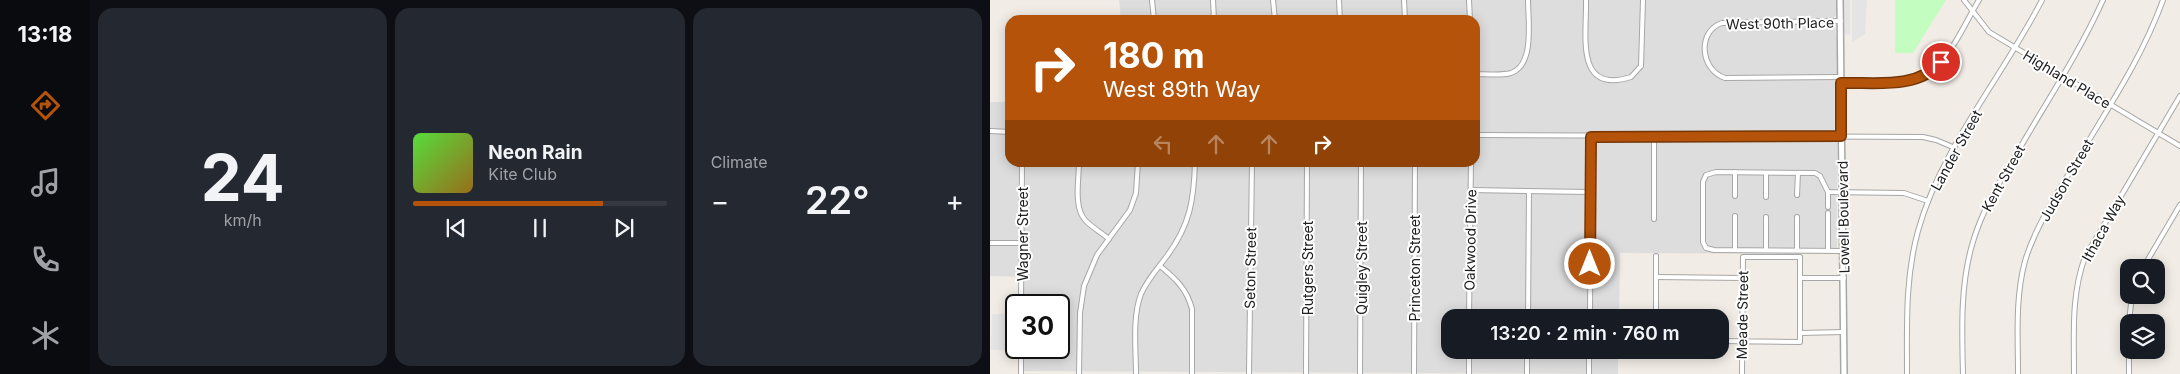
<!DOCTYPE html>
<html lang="en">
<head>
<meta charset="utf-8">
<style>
	:root { --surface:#171b24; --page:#242831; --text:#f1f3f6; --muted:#9ea1a6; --line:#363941; --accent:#b45309 }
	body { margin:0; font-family:Inter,sans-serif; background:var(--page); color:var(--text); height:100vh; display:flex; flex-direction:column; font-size:19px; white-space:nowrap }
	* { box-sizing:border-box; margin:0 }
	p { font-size:16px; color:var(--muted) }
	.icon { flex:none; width:28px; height:28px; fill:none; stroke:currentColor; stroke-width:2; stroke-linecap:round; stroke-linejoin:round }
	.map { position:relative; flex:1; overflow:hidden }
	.panel { display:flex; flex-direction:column; gap:8px; padding:8px; background:#0d0f14; width:900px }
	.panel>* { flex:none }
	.top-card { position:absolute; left:15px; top:15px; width:475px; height:152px; border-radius:15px; box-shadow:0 2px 12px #0003; background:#b45309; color:#fff; overflow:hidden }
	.buttons { position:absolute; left:1130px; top:259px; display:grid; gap:10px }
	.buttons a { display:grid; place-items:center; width:45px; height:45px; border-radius:10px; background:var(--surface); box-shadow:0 2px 12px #0003; font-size:25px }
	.speed { position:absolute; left:15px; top:294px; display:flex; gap:10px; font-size:25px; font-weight:700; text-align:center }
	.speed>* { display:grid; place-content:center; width:65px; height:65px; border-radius:50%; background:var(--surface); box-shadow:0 2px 12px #0003; line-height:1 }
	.speed .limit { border:2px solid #111; border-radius:8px; background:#fff; color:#111 }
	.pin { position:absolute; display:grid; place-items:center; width:42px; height:42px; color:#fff; margin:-21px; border:2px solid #fff; border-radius:50%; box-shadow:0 1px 5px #0007 }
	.me { position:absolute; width:55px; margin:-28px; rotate:0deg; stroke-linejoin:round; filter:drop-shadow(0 0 4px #0008) }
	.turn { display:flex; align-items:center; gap:18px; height:105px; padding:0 15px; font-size:22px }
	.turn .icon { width:65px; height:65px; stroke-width:2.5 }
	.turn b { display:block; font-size:35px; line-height:42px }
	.lanes { display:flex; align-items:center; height:48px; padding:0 15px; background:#0003; justify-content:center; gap:25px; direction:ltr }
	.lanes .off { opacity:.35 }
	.big { font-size:38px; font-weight:600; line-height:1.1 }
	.panel .widget { flex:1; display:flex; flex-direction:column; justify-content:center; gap:8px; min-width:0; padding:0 18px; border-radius:15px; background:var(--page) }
	.panel .dial { align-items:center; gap:0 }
	.dial b { font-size:65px; line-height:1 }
	.song { display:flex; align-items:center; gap:15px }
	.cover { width:60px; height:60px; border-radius:8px; background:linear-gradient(135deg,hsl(110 70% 55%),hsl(40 70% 35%)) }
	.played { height:5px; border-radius:2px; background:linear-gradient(90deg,var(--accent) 75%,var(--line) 75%) }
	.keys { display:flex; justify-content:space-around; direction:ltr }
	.heat { display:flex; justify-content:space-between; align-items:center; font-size:28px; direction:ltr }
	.panel .tiles { flex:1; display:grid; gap:8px; grid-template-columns:repeat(3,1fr) }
	.trip { position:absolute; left:451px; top:309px; width:288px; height:50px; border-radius:15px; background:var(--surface); box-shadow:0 2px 12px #0003; font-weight:600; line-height:50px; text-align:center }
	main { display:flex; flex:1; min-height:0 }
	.tab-bar { display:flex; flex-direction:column; width:90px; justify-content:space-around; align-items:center; background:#090b0e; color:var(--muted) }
	.tab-bar .icon { width:35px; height:35px }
	.tab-bar .on { color:var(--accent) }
	.tab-bar b { font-size:22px; color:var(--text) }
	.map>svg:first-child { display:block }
	.residential { fill:#dedddd }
	.park { fill:#c3fec0 }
	.parking { fill:#e4e4e4 }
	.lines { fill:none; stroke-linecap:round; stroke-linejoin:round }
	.minor-casing { stroke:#a7a7a7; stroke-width:6 }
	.tertiary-casing { stroke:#a7a7a7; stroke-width:8 }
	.minor { stroke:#fff; stroke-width:4 }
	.tertiary { stroke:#fff; stroke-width:5 }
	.route-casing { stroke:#753606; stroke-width:12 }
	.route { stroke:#b45309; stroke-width:9 }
	.labels { text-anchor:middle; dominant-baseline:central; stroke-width:4; stroke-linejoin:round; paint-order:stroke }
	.street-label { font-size:14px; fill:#202020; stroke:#fff }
</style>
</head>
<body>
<main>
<nav class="tab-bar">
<b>13:18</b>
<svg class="icon on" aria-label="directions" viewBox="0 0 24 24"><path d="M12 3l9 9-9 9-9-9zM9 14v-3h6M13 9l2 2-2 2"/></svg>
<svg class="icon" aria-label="music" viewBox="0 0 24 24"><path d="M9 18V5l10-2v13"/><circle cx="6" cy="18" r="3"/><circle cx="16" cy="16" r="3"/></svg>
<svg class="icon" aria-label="phone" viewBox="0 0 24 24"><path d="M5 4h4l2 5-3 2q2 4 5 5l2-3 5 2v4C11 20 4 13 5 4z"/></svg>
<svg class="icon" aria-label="climate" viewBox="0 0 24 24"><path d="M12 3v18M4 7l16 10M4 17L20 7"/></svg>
</nav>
<section class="panel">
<div class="tiles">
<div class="widget dial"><b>24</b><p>km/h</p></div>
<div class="widget">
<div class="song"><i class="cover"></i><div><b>Neon Rain</b><p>Kite Club</p></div></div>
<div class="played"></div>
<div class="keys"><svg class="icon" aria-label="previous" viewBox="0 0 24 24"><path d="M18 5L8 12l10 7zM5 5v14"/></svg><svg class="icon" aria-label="pause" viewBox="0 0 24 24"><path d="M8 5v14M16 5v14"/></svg><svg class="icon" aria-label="next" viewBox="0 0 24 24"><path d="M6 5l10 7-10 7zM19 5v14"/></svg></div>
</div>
<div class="widget"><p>Climate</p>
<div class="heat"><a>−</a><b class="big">22°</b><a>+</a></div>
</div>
</div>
</section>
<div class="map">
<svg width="1190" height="374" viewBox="0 0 1190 374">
	<rect width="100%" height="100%" fill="#f1ece5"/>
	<polygon class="residential" points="129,0 847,0 847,14 844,17 847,45 847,254 630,253 629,317 460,318 460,350 628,350 628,374 34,371 34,348 69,348 69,305 34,305 34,277 0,276 0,102 20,102 20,162 485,162 485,20 131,20"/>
	<polygon class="park" points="905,0 956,0 923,53 905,53"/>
	<g class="parking">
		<polygon points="854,0 860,0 860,35 854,34"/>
		<polygon points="862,0 877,0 875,34 862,42"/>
		<polygon points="2,314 26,314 26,350 1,350"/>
	</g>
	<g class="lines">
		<defs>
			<g id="minor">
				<polyline points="162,0 164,20"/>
				<polyline points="223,0 224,20"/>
				<polyline points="283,0 285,20"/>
				<polyline points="349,0 350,20"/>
				<polyline points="414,0 415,20"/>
				<polyline points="479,0 480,20"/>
				<path d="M596,0C597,34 584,95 641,77L651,66L653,0"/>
				<polyline points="974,0 999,32 1190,146"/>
				<path d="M851,21L732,23C707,31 710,70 735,78L851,77"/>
				<path d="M485,74C496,74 510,76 521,73C545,65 538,20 538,0"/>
				<path d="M851,83C874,82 898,85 921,80C956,74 972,27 989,0"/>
				<polyline points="0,131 20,132"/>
				<polyline points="485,135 933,137 946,140 965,148"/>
				<path d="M89,162C89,180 83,208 96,221C103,228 112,233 119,239"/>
				<polyline points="776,173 776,197"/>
				<polyline points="481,190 600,192"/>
				<polyline points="807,195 808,173"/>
				<polyline points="745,196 745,172"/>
				<polyline points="838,207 838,192"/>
				<polyline points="745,216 745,250"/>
				<polyline points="776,217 776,250"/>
				<polyline points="664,219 664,137"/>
				<polyline points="0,243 32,243"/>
				<polyline points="807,250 807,217"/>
				<polyline points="838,250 838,213"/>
				<polyline points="854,251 724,250 716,248 713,242 713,182 716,175 726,172 825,173 830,176 838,192 914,193 938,201"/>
				<path d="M170,266C185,278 197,289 202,309V374"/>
				<polyline points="1153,268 1190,205"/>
				<polyline points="666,277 753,278"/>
				<polyline points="810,278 854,278"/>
				<polyline points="31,305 32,162"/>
				<polyline points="479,318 481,162"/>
				<polyline points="538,318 539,191"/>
				<polyline points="600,318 601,137"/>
				<polyline points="666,318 666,256"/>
				<polyline points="1139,322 1142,295"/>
				<polyline points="810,333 854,332"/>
				<path d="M730,341L810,342V257H753C753,296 752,335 752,374"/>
				<polyline points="31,348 31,374"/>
				<polyline points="89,374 90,313 94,286 107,255 140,210 146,193 148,162"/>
				<path d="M146,374C146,349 142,318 151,294C157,280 168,268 177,256C200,225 204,200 205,162"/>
				<polyline points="259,374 262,162"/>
				<polyline points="316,374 317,162"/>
				<polyline points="370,374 371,162"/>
				<polyline points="424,374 425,162"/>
				<polyline points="479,374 479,350"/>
				<polyline points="537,374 537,350"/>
				<polyline points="599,374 599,350"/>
				<path d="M917,374C917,325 915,278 928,231C951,148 1013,76 1052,0"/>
				<path d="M973,374C972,331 970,287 982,245C992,209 1012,178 1031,146C1059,98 1090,51 1113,0"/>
				<path d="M1028,374C1028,336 1025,298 1035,261C1045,228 1064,199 1081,170C1114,114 1151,61 1173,0"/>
				<path d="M1084,374C1084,334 1081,295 1095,257L1190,96"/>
				<polyline points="1139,374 1139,350"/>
			</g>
			<polyline id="tertiary" points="850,0 854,374"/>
		</defs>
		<use href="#minor" class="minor-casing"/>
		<use href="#tertiary" class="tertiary-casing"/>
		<use href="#minor" class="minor"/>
		<use href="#tertiary" class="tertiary"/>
	</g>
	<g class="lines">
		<defs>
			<path id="route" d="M600,264L601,137L851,136V83C884,82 927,90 951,62"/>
		</defs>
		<use href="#route" class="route-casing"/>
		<use href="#route" class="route"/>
	</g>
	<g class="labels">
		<g class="street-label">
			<text transform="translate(790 23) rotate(-1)">West 90th Place</text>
			<text transform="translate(1077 79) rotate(31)">Highland Place</text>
			<text transform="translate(966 150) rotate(-61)">Lander Street</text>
			<text transform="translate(1013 178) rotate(-61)">Kent Street</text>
			<text transform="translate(1076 180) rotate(-60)">Judson Street</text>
			<text transform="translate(853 217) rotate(-91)">Lowell Boulevard</text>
			<text transform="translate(1113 228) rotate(-61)">Ithaca Way</text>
			<text transform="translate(32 234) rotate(-90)">Wagner Street</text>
			<text transform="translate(480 240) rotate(-89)">Oakwood Drive</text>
			<text transform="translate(260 268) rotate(-89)">Seton Street</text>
			<text transform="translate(317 268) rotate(-90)">Rutgers Street</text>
			<text transform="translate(371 268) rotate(-90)">Quigley Street</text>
			<text transform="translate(424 268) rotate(-90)">Princeton Street</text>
			<text transform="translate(752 315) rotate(-89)">Meade Street</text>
		</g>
	</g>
</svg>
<div class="buttons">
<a><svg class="icon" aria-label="search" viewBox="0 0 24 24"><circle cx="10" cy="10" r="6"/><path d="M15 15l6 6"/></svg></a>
<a><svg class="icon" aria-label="layers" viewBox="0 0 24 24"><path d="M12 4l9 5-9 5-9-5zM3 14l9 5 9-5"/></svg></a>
</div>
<div class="speed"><div class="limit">30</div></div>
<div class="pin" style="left:951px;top:62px;background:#d93025"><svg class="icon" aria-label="arrive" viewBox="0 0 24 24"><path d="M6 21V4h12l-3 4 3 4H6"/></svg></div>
<svg class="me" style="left:600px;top:264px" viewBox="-20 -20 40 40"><circle r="17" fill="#b45309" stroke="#fff" stroke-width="3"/><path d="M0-11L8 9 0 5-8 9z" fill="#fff"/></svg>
<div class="trip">13:20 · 2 min · 760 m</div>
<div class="top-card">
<div class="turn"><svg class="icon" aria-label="right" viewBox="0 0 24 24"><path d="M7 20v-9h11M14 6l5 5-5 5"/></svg><div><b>180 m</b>West 89th Way</div></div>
<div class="lanes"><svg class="icon off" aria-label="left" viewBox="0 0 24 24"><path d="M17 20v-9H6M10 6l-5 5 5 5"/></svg><svg class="icon off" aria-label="ahead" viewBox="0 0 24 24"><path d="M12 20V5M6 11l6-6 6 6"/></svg><svg class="icon off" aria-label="ahead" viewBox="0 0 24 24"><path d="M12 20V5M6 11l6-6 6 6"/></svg><svg class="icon" aria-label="right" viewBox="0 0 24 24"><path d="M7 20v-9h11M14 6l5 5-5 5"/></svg></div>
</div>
</div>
</main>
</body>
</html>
